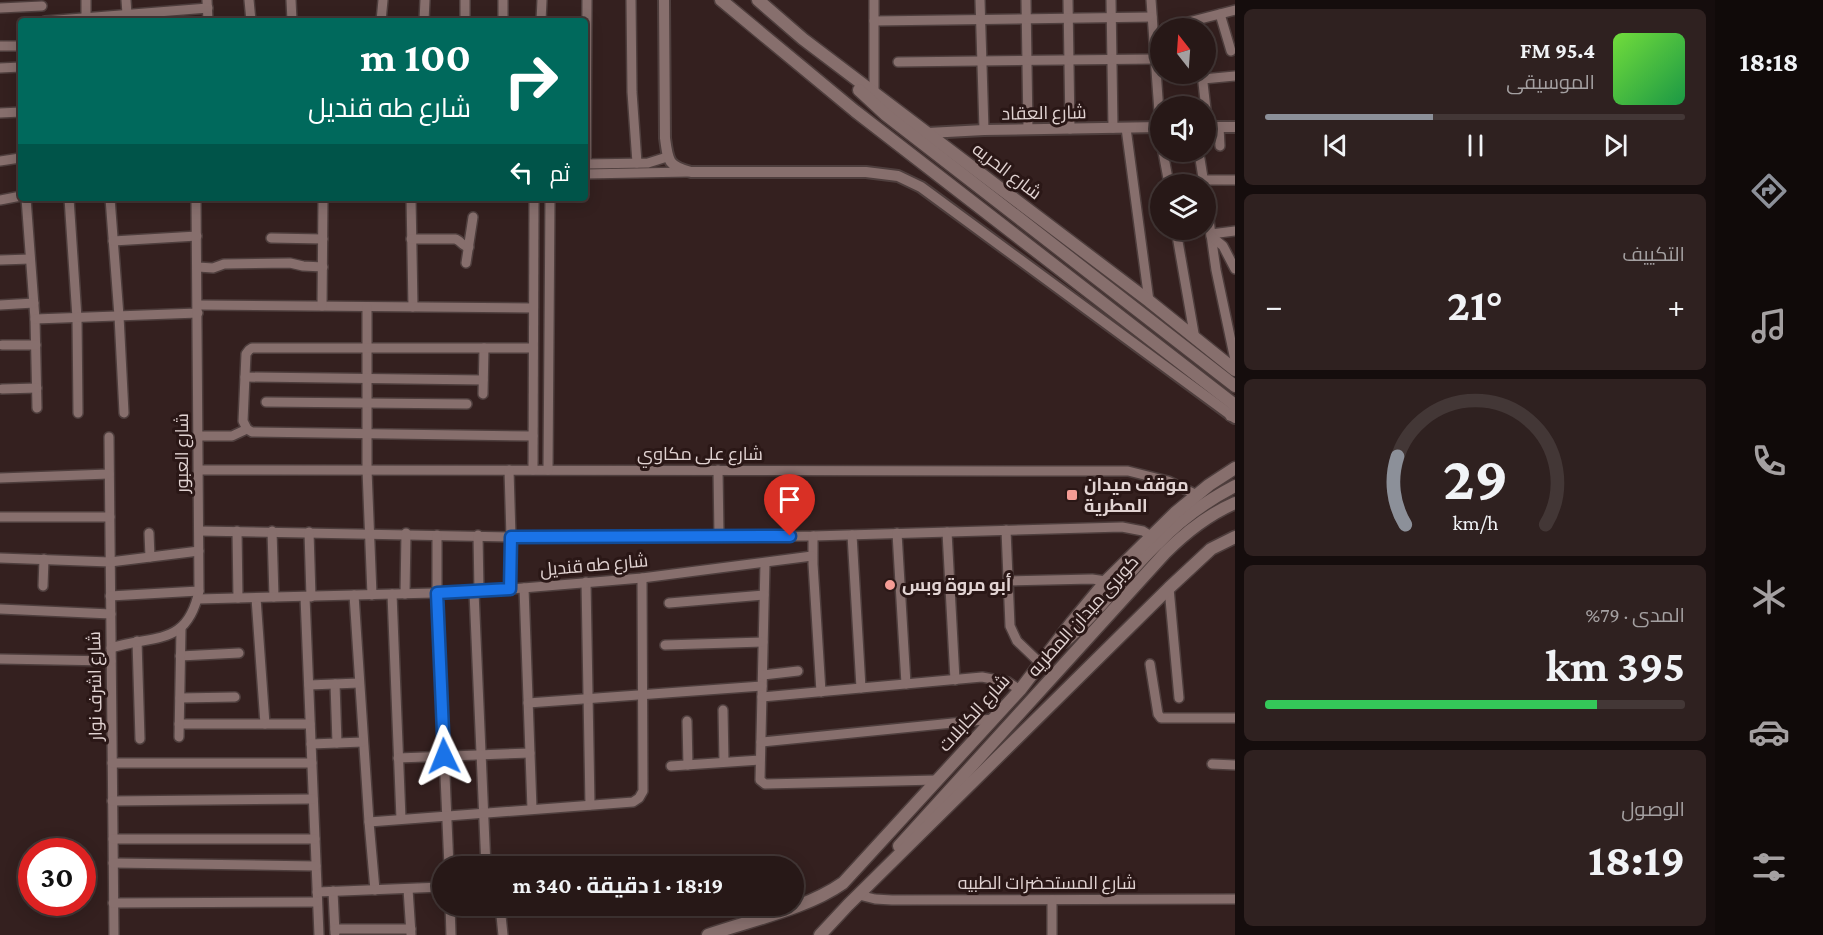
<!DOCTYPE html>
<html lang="ar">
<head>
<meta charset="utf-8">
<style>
	:root { --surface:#271817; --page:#2f2120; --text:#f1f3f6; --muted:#a4a0a1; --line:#433736; --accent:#8c9099 }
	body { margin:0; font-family:"Crimson Pro",Cairo,serif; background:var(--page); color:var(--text); direction:rtl; height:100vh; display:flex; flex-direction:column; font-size:22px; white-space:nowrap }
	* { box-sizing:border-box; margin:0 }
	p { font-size:20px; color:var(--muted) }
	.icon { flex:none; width:33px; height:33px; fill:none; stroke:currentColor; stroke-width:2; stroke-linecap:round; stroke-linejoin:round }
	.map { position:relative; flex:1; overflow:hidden; direction:ltr }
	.sheet { display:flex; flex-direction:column; gap:9px; padding:9px; background:#150d0d; width:480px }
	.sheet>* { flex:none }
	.top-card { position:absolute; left:18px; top:18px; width:570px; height:183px; border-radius:6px; box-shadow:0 3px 15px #0003,0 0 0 2px var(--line); direction:rtl; background:#00695c; color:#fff; overflow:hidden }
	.needle { width:39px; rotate:343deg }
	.controls { position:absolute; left:1150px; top:18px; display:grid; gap:12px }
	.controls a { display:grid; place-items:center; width:66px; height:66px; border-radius:50%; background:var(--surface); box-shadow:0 3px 15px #0003,0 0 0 2px var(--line); font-size:30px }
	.speed { position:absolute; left:18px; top:838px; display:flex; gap:12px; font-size:30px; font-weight:700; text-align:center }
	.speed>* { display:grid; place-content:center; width:78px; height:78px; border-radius:50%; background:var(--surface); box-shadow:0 3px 15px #0003,0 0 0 2px var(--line); line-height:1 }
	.speed .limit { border:9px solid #d22; background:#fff; color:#111 }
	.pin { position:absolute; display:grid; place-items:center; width:51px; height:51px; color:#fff; margin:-62px -26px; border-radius:50% 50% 50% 0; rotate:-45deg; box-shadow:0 0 6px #0007 }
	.pin .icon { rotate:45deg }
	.me { position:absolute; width:66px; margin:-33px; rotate:358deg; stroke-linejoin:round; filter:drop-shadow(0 0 4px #0008) }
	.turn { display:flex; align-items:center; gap:21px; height:126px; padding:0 18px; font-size:27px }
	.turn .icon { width:78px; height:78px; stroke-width:2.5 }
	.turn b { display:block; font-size:42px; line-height:51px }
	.then { display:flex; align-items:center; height:57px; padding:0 18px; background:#0003; gap:12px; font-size:22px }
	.big { font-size:45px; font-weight:700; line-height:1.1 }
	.sheet .tile { flex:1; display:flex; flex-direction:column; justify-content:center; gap:9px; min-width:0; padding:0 21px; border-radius:9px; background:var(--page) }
	.sheet .dial { align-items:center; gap:0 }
	.dial svg { height:156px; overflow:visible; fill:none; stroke:var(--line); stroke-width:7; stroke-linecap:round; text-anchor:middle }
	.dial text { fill:var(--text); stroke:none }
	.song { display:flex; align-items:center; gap:18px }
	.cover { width:72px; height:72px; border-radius:9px; background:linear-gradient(135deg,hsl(100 70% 55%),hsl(140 70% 35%)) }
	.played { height:6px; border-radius:3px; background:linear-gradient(90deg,var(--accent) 40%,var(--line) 40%) }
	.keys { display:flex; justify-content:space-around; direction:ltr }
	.heat { display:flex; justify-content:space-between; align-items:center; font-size:33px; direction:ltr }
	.charge { height:9px; border-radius:4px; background:linear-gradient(90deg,#34c759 79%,var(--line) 0) }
	.trip { position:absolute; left:432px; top:856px; width:372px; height:60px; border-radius:30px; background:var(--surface); box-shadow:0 3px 15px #0003,0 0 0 2px var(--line); font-weight:700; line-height:60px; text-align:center; direction:rtl }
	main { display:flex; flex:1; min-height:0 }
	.tabs { display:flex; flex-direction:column; width:108px; justify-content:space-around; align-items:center; background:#100a09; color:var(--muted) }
	.tabs .icon { width:42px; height:42px }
	.tabs .selected { color:var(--accent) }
	.tabs b { font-size:27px; color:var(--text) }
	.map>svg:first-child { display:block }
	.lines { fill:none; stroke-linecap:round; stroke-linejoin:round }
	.minor-casing { stroke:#4e3e3d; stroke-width:12 }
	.tertiary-casing { stroke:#4e3e3d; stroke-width:14 }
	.secondary-casing { stroke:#4e3e3d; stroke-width:15 }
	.minor { stroke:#876f6d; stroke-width:9 }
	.tertiary { stroke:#876f6d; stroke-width:10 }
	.secondary { stroke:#876f6d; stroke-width:12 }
	.route-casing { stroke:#114b97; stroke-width:15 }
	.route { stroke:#1a73e8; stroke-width:10 }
	.poi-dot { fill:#f59c95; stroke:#2a1716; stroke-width:2 }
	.labels { text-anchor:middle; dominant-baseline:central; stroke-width:6; stroke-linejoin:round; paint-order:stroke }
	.street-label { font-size:18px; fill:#e1d3d2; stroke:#2a1716 }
	.poi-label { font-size:18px; font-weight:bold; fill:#e1d3d2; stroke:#2a1716; text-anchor:start }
</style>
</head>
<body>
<main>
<nav class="tabs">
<b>18:18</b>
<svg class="icon selected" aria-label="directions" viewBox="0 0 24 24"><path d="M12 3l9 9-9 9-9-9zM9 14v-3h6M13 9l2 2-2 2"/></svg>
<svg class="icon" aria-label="music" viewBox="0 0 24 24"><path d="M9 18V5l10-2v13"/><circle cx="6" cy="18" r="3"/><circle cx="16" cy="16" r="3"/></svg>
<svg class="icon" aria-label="phone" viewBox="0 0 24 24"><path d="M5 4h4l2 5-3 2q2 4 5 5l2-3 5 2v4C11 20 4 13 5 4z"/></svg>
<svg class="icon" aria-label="climate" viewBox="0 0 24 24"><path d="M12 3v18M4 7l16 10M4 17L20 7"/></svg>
<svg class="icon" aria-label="car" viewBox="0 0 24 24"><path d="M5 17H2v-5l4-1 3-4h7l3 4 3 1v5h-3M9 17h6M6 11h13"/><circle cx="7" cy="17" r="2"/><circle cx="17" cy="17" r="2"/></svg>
<svg class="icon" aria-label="filters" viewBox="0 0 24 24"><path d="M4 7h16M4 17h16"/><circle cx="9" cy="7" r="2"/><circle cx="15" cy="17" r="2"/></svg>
</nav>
<section class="sheet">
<div class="tile">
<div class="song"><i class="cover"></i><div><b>95.4 FM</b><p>الموسيقى</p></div></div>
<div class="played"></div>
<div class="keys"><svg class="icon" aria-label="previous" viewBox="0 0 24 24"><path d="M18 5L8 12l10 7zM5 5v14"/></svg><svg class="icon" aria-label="pause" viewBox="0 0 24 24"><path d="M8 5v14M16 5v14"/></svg><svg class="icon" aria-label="next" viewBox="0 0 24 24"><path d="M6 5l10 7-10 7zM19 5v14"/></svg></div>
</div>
<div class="tile"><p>التكييف</p>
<div class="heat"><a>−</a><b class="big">21°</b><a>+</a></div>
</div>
<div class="tile dial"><svg viewBox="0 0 100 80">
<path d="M14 69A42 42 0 1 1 86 69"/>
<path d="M14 69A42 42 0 0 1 10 34" stroke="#8c9099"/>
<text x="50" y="56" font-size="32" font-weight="700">29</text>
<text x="50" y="72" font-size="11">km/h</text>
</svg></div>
<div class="tile"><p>المدى · 79%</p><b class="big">395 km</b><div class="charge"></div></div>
<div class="tile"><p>الوصول</p><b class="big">18:19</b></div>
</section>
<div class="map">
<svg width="1235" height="935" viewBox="0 0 1235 935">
	<rect width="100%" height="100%" fill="#34201f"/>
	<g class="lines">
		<defs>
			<g id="minor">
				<polyline points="86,0 86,21"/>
				<polyline points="126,0 127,14"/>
				<polyline points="207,0 208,21"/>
				<polyline points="249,0 251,21"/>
				<polyline points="291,0 292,21"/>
				<polyline points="631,0 632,92 637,163"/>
				<polyline points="980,0 984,130"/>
				<polyline points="1026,0 1028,129"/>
				<polyline points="1068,0 1070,129"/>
				<polyline points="1111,0 1113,128"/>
				<polyline points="1151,0 1161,140"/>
				<polyline points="0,8 42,6"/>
				<polyline points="1220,14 1231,51"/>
				<polyline points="45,21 208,8"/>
				<polyline points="381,21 383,0"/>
				<polyline points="424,21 425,0"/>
				<polyline points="465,21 465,0"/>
				<polyline points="503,21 503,0"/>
				<polyline points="541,21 542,0"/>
				<polyline points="874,21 1152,17"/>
				<polyline points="1165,28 1235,10"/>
				<polyline points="0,46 21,46"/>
				<polyline points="898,62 1155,59"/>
				<polyline points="0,68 21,67"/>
				<polyline points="1202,74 1208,127"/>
				<polyline points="1203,79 1235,76"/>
				<polyline points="874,92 874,0"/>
				<polyline points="0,113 21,112"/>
				<polyline points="1219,127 1220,146"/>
				<polyline points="1126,128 1149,301"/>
				<polyline points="1163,152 1169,184"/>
				<polyline points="1200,159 1204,184"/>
				<polyline points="0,161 20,158"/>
				<polyline points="585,164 648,163 667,157"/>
				<polyline points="586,164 587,0"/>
				<polyline points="585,174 688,172"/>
				<polyline points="1203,180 1235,180"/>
				<polyline points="26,198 35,319 37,408"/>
				<polyline points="69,198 77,318 78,413"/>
				<polyline points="110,198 119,316 124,413"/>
				<polyline points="411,198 413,307"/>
				<polyline points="1206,199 1216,270 1235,360"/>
				<polyline points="0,200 21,196"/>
				<polyline points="1176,230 1195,339"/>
				<polyline points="1211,234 1235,231"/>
				<polyline points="1211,236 1223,246 1235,269"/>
				<polyline points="271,238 323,239"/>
				<path d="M411,239H455C461,240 462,247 469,247"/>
				<polyline points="113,241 197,236"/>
				<polyline points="1,260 30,259"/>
				<polyline points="466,263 473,217"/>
				<polyline points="198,267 213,268 224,264 290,263 303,266 323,267"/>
				<polyline points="0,305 34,303"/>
				<polyline points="198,305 533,308"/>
				<polyline points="322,306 323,198"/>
				<polyline points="367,307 367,470 372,595"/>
				<polyline points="35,319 198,313"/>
				<polyline points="2,345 36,345"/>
				<polyline points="245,377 483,380"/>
				<polyline points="2,389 37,388"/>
				<polyline points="483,394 484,348"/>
				<polyline points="266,402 467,404"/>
				<polyline points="199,436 232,436 247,429"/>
				<polyline points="533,436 252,432 247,429 243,421 246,354 249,350 252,348 533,348"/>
				<polyline points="109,437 114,935"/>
				<polyline points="199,470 1128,471 1168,481 1197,495"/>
				<polyline points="509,470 511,537 510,589"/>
				<polyline points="533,470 534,198"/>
				<polyline points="548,470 550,198"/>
				<polyline points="718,470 719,536"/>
				<polyline points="0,478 109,474"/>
				<polyline points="0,517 110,517"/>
				<polyline points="1006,530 1010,626 1017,641 1041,664"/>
				<polyline points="199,531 511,537 813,536 1122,527 1143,531 1151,536"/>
				<polyline points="237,531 238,598"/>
				<polyline points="272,531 274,597"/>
				<polyline points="309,532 311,597"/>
				<polyline points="947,532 955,680"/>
				<polyline points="149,533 150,557"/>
				<polyline points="897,533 906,684"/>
				<polyline points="437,535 437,593 449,867"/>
				<polyline points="478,535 479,591"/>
				<polyline points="852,535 861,688"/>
				<polyline points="813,536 813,564 821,692"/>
				<polyline points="0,558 110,562 199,551"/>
				<polyline points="765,563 760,780 765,784 937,780"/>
				<polyline points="1008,581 1092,579 1106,581"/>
				<polyline points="586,582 590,805"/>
				<polyline points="43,586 44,559"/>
				<polyline points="524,588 532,809"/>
				<polyline points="1169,588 1179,698"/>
				<polyline points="474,592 486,867"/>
				<polyline points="392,594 401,819"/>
				<polyline points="405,594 406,533"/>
				<polyline points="354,595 369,822 375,890"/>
				<polyline points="110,596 199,591"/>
				<polyline points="305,597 319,935"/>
				<polyline points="256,598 265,724"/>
				<polyline points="198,599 474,592 642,578 812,556"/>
				<polyline points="669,603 764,595"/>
				<polyline points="0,609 111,614"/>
				<polyline points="137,641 140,739"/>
				<polyline points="665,645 763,642"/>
				<path d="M111,648C155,634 187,647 199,591L196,198"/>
				<polyline points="180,656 239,653"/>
				<polyline points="0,659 111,661"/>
				<polyline points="1150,664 1158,714 1161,718 1235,718"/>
				<polyline points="763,675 798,671"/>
				<polyline points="335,684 337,743"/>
				<polyline points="309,685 359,683"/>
				<polyline points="762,697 982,677 1008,682 1020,690"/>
				<polyline points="180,698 235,697"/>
				<polyline points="528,703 762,686"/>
				<polyline points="723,710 724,762"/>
				<polyline points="687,721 688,765"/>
				<polyline points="179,724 310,724"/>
				<polyline points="179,737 181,629"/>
				<polyline points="761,742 993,719"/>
				<polyline points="311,744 363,742"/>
				<polyline points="398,758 530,753"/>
				<polyline points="112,763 312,763"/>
				<polyline points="1212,764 1235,765"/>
				<polyline points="671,766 760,760"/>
				<polyline points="112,801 313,799"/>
				<polyline points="369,822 633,802 639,798 643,791 642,578"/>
				<polyline points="113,839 315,839"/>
				<polyline points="113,863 316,866"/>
				<polyline points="408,889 411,934"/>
				<polyline points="333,891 335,933"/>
				<polyline points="317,892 442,887"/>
				<polyline points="859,895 875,899 892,900 1235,899"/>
				<polyline points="113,903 317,902"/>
				<polyline points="450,906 451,935"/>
				<polyline points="500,906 503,935"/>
				<polyline points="335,929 411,929"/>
				<polyline points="1052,935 1052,900"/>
			</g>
			<g id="tertiary">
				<path d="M664,0L665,138C668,161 668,166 691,172H866L898,176L921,187L1235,418"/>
				<polyline points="1206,127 1235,127"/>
				<polyline points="928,133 984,130 1161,127"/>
			</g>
			<g id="secondary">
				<polyline points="721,0 855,111 1235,405"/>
				<polyline points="758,0 803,39 1149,301 1235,370"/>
				<polyline points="859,90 886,115 1235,386"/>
				<polyline points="1231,415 1235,415"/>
				<path d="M1064,642C1098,612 1125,575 1157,544C1180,520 1206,501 1235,486"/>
				<path d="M899,846L1165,553C1186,532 1207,515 1235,503"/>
				<path d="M708,935C751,920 806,909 843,883L1020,690L1072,622L1106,581L1175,513L1209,485L1235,468"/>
				<polyline points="820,935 848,905 1169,588 1211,549 1235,537"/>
			</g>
		</defs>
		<use href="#minor" class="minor-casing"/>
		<use href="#tertiary" class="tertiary-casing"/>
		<use href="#secondary" class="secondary-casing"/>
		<use href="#minor" class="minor"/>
		<use href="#tertiary" class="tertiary"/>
		<use href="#secondary" class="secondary"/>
	</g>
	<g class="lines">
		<defs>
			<polyline id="route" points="444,756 437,593 510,589 511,537 790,536"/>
		</defs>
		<use href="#route" class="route-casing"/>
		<use href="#route" class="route"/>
	</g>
	<g class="poi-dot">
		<rect x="1066" y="489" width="12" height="12" rx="3"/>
		<circle cx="890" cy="585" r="6"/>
	</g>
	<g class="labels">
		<g class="street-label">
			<text transform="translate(1044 113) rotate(-1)">شارع العقاد</text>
			<text transform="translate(1007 171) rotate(37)">شارع الحريه</text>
			<text transform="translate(182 453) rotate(-90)">شارع العبور</text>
			<text x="700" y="454">شارع على مكاوي</text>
			<text transform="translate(594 565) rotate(-5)">شارع طه قنديل</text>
			<text transform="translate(1083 616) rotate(-48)">كوبرى ميدان المطريه</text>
			<text transform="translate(95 686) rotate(-91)">شارع اشرف نوار</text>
			<text transform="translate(974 713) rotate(-48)">شارع الكابلات</text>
			<text x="1047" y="883">شارع المستحضرات الطبيه</text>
		</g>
		<g class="poi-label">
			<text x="1084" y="485">موقف ميدان<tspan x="1084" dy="21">المطرية</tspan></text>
			<text x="902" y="585">أبو مروة وبس</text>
		</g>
	</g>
</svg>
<div class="controls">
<a><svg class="needle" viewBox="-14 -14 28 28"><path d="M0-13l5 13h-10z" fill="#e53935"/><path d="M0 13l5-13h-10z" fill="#a4a0a1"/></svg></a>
<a><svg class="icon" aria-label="sound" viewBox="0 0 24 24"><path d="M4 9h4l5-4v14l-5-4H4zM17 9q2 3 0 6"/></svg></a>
<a><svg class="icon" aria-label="layers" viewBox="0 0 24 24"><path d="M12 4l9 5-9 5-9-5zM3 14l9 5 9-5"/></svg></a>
</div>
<div class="speed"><div class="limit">30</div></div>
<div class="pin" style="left:790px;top:536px;background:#d93025"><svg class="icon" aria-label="arrive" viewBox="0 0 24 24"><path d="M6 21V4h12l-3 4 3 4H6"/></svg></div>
<svg class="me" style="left:444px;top:756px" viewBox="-20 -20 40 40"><path d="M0-17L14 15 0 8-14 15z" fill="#1a73e8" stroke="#fff" stroke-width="4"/></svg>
<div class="trip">18:19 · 1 دقيقة · 340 m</div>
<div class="top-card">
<div class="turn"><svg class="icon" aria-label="right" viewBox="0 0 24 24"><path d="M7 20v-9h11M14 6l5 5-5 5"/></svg><div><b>100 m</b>شارع طه قنديل</div></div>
<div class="then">ثم<svg class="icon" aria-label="left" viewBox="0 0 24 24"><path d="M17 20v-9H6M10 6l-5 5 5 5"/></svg></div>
</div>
</div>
</main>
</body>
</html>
